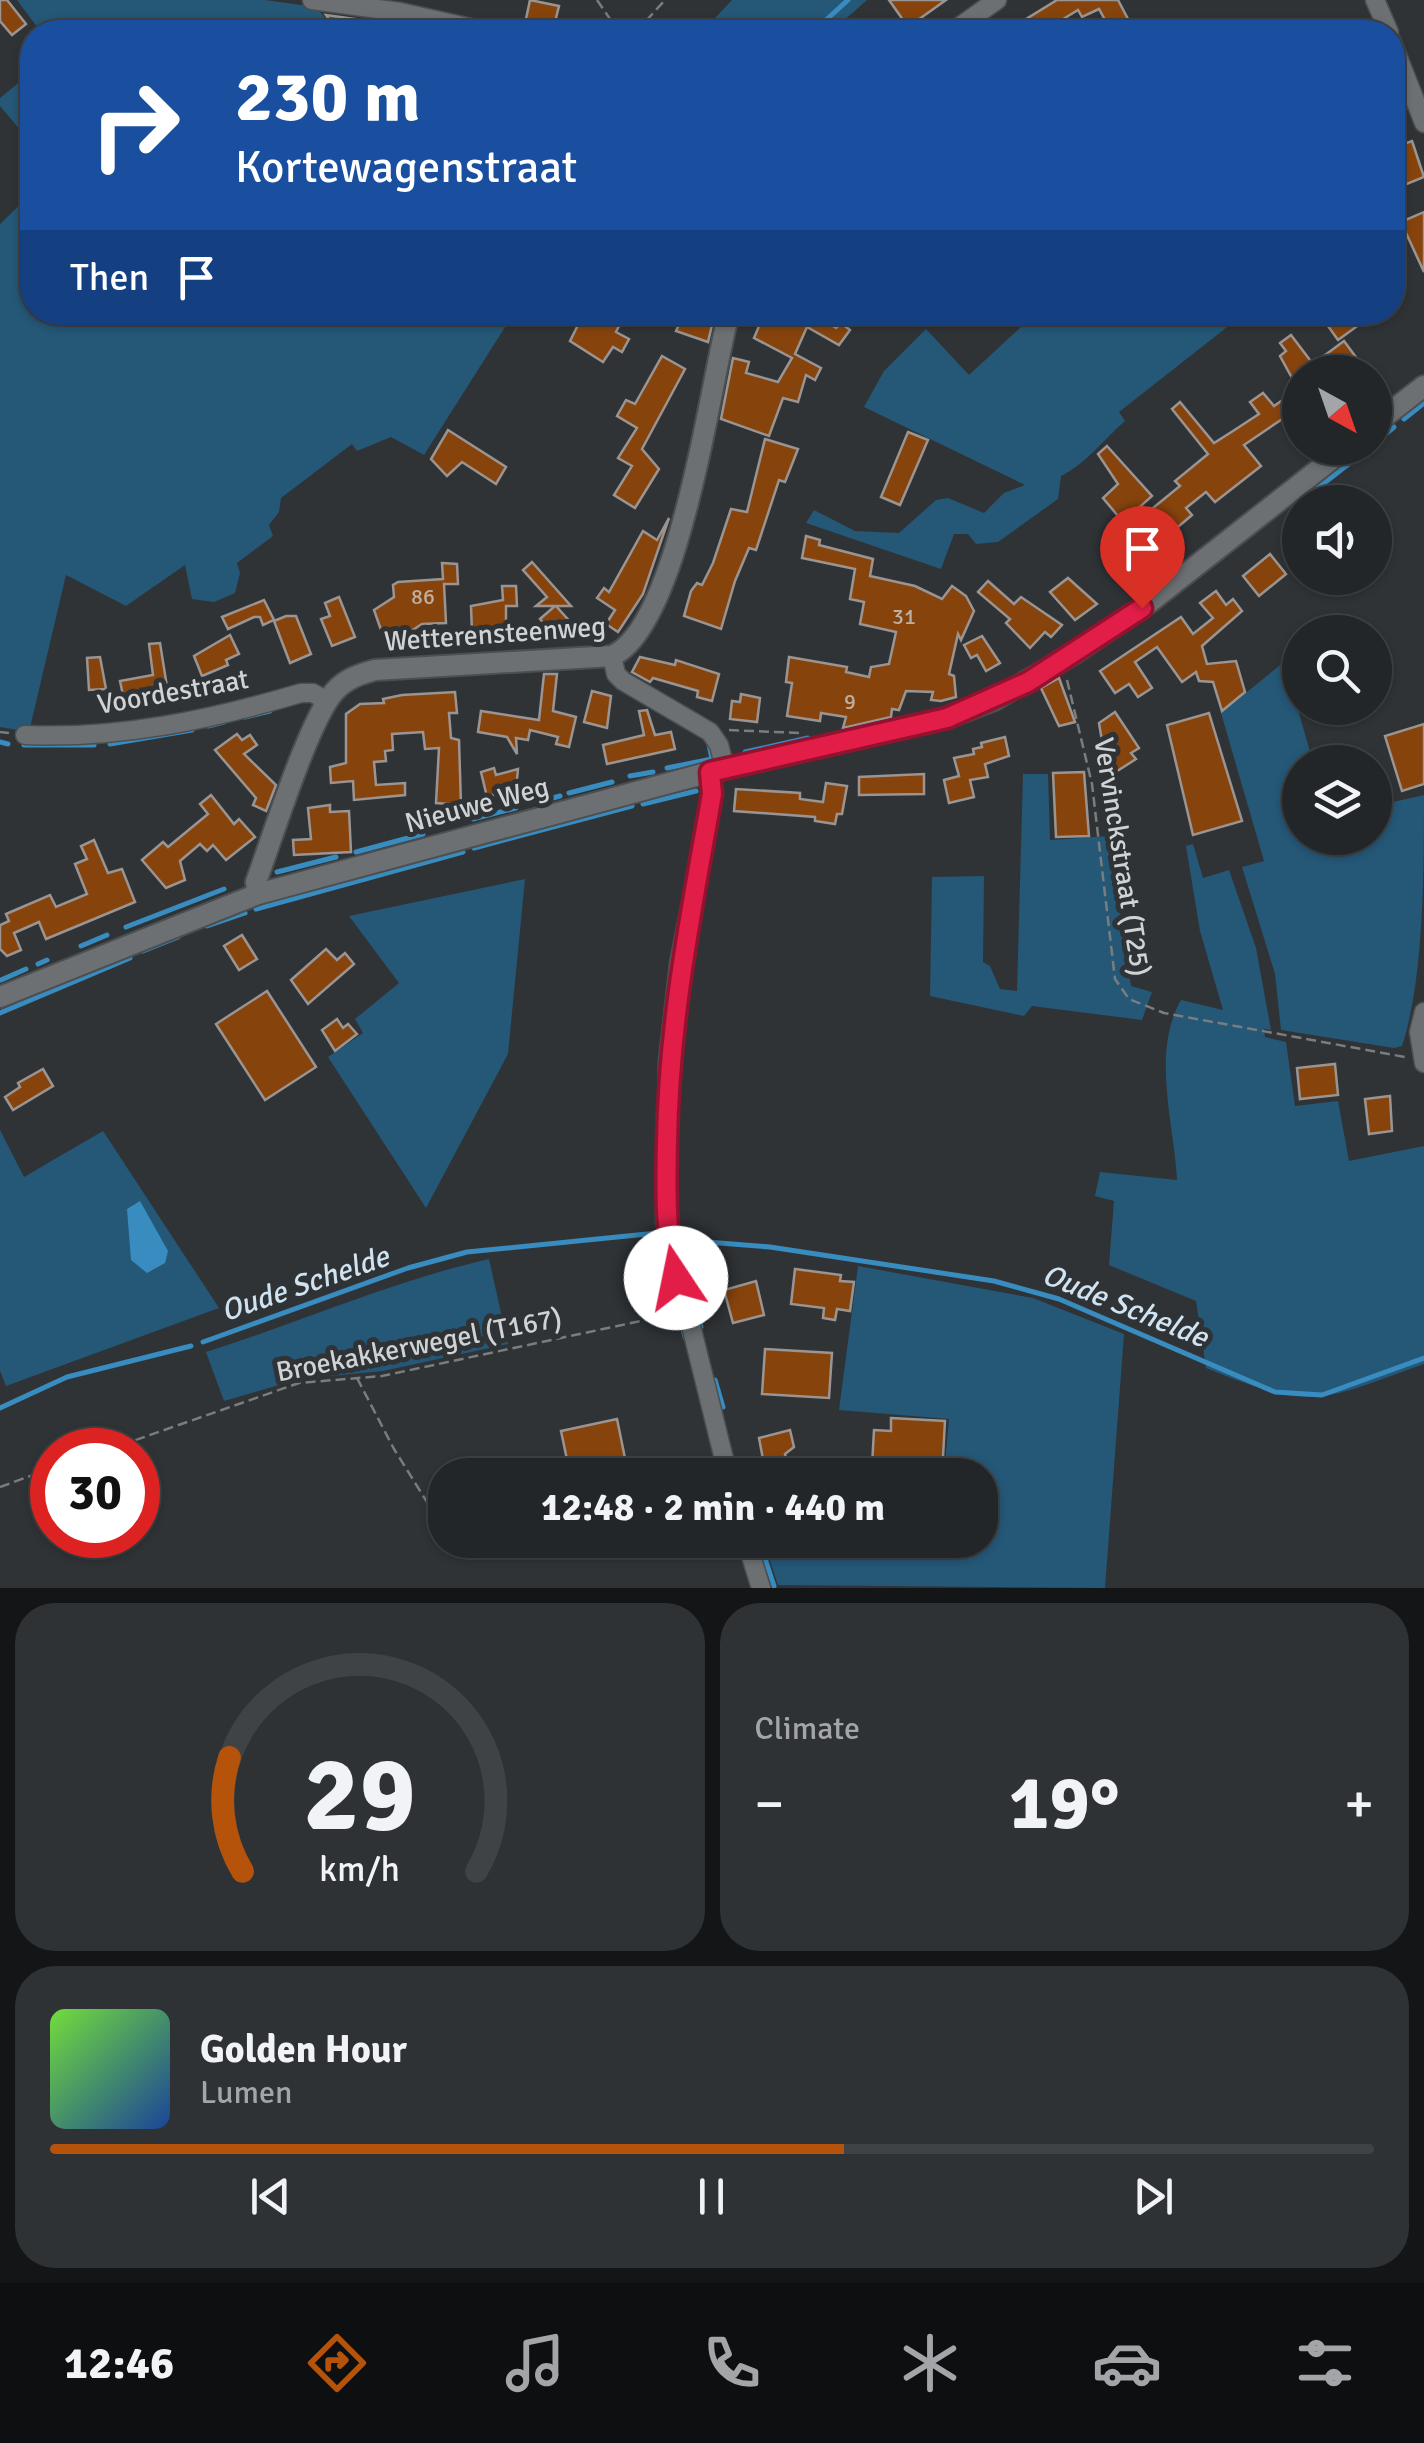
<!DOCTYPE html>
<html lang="en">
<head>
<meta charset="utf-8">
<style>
	:root { --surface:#232628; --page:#2f3234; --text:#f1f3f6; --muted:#a3a5a8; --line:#404345; --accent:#b45309 }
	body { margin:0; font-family:Signika,sans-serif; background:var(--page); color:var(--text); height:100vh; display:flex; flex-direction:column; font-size:38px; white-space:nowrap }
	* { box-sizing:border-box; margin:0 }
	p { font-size:32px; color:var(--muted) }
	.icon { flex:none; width:55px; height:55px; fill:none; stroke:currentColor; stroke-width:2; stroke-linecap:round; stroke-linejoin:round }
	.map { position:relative; height:1588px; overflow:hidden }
	.sheet { display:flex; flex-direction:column; gap:15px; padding:15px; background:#131516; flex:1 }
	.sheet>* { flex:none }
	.guide { position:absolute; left:20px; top:20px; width:1385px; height:305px; border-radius:40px; box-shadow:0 2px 8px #0004,0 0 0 2px var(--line); background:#1a4fa0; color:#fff; overflow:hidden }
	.needle { width:65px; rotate:140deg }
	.tools { position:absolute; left:1282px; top:355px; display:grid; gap:20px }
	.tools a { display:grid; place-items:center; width:110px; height:110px; border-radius:50%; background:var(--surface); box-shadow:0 2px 8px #0004,0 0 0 2px var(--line); font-size:50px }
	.speed { position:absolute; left:30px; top:1428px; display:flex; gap:20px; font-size:50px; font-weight:700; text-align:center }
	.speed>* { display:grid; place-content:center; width:130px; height:130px; border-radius:50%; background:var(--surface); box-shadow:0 2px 8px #0004,0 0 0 2px var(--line); line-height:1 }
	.speed .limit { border:15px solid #d22; background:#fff; color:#111 }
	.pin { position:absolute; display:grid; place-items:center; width:85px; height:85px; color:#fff; margin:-102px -42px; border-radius:50% 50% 50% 0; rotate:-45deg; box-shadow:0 0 10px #0007 }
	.pin .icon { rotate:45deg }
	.me { position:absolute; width:110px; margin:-55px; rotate:349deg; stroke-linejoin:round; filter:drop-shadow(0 0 8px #0008) }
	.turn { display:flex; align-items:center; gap:35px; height:210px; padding:0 50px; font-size:45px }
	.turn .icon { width:130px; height:130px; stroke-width:2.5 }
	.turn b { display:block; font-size:70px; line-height:85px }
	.then { display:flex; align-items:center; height:95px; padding:0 50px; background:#0003; gap:20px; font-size:38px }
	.big { font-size:75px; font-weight:700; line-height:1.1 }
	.sheet .widget { flex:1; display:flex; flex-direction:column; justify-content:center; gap:15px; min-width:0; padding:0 35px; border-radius:40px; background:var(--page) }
	.sheet .dial { align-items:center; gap:0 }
	.dial svg { height:260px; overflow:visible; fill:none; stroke:var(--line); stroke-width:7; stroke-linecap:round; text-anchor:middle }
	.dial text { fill:var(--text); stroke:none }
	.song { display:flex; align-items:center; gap:30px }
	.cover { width:120px; height:120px; border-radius:15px; background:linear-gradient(135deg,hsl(100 70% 55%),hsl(220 70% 35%)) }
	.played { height:10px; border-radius:5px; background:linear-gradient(90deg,var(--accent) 60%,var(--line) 60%) }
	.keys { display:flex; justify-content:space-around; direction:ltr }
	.heat { display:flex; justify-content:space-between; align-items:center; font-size:55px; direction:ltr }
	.sheet .tiles { flex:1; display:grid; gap:15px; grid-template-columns:1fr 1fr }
	.widget:last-child { grid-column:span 2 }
	.trip { position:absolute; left:428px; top:1458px; width:570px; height:100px; border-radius:40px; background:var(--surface); box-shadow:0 2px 8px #0004,0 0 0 2px var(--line); font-weight:700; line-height:100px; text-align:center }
	.menu { display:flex; height:160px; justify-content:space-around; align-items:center; background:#0e0f10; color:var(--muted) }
	.menu .icon { width:70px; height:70px }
	.menu .on { color:var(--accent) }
	.menu b { font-size:45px; color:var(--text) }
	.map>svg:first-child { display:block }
	.green { fill:#255777 }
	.water { fill:#388cbf }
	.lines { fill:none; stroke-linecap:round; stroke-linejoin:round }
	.stream { stroke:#388cbf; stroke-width:5 }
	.building { fill:#87430c; stroke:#9a9592; stroke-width:2.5 }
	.minor-casing { stroke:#4b4f51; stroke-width:21 }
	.tertiary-casing { stroke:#4b4f51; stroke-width:24 }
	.path { stroke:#797d7f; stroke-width:2.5; stroke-dasharray:10 5; stroke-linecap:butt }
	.minor { stroke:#6c7073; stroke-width:18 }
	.tertiary { stroke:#6c7073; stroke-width:20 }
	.route-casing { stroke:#92132f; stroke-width:25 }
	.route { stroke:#e11d48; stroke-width:18 }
	.labels { text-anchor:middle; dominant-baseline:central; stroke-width:10; stroke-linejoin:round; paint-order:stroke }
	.number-label { font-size:22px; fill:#beafa3 }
	.street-label { font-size:28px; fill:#d0d3d5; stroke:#2f3336 }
	.water-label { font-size:30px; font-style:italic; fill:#d0e3f1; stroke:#2f3336 }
</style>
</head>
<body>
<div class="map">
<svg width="1424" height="1588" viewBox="0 0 1424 1588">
	<rect width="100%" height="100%" fill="#2f3336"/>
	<g class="green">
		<polygon points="17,0 265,0 316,7 337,32 41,32"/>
		<polygon points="732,0 867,0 831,32 702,32"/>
		<polygon points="27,76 32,83 32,144 0,106 0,98"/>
		<polygon points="32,193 32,312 514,313 424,455 391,437 357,451 352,444 281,498 279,512 269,525 273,536 237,563 240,573 235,593 214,602 192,599 185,565 126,606 66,575 29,732 0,727 0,224"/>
		<path d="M1036,313H1245L1119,412L1125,421C1102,441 1087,463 1061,476L1058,499L998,542L976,544L968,534H954L941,569L806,523L814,510L855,531L899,533L936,500L948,498L984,513L1004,493L1025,485L864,407L884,371L926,329L969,375Z"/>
		<path d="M1300,649V699L1296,703L1313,762H1300V838H1375V806L1424,795C1424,872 1424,979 1402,1046L1394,1048L1281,1030L1275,974L1242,867L1264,861L1221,713Z"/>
		<polygon points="1023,774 1048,774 1050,840 1109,836 1131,986 1152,992 1142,1020 1032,1006 1024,1016 930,996 932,877 984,876 983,962 990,966 1000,989 1017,991"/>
		<path d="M1193,844L1203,878L1229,870L1256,948L1271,1030L1264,1029L1265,1037L1286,1042L1295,1106L1338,1101L1349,1161L1424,1146V1364C1317,1402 1315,1412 1206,1368L1196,1301L1109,1265L1114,1201L1095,1196L1100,1172L1177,1180C1174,1122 1151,1053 1181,1000L1223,1010L1200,931L1186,846Z"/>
		<polygon points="525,879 508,1054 426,1208 328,1057 363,1033 355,1019 399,983 349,916"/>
		<polygon points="0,1130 24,1177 103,1131 219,1308 6,1386 0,1371"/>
		<path d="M489,1259L508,1344L383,1371L300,1379L224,1401L206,1352C301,1322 392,1281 489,1259Z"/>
		<polygon points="858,1266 1033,1298 1124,1334 1105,1588 778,1585 763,1540 980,1540 980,1475 944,1475 949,1419 839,1410"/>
	</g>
	<polygon class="water" points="140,1201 168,1251 165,1263 147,1273 131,1260 127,1209"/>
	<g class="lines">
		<g class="stream">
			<polyline points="813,32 848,0"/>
			<polyline points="1404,419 1424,403"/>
			<polyline points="1375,443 1394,427"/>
			<polyline points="1314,491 1369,448"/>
			<polyline points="245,717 270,711"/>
			<polyline points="208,726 224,722"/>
			<polyline points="0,742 8,744"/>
			<polyline points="110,744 192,730"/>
			<polyline points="24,745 94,745"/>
			<polyline points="745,752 808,738"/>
			<polyline points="667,768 712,759 709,744"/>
			<polyline points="630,776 653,772"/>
			<polyline points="569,793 612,782"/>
			<polyline points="538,802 560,796"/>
			<polyline points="643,804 696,791"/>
			<polyline points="473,819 516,808"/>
			<polyline points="474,848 632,806"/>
			<polyline points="356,852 423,834"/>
			<polyline points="277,872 336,857"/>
			<polyline points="256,909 463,852"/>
			<polyline points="207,926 245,913"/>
			<polyline points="126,927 224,889"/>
			<polyline points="81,946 107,935"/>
			<polyline points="143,951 178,937"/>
			<polyline points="38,964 47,960"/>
			<polyline points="1,980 26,969"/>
			<polyline points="0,1013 130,958"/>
			<polyline points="681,1240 770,1247 994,1281 1059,1299 1275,1392 1322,1395 1424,1358"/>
			<polyline points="658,1244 675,1304"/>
			<polyline points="687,1269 701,1327"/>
			<polyline points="680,1318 685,1337"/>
			<polyline points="203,1342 408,1268 467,1252 657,1233"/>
			<polyline points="715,1380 723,1407"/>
			<polyline points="0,1408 67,1377 191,1346"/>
			<polyline points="759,1540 774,1586"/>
		</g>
	</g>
	<g class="building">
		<polygon points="0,0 7,0 26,24 12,35 0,21"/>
		<polygon points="530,0 559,6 554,26 526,19"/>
		<polygon points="889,0 946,0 908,27"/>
		<polygon points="1057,0 1118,0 1128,19 1110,29 1099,9 1082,17 1078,10 1055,24 1061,32 1005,32"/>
		<polygon points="326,15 392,24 392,32 345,32 336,30"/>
		<polygon points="1412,141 1424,177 1397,188 1392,148"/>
		<polygon points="1424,212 1424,272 1401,222"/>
		<polygon points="562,312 626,312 616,332 629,339 622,352 613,347 603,362 570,341 580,321"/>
		<polygon points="685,312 715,312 708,342 676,331"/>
		<polygon points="765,312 797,321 799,316 809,320 813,313 836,328 841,323 850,330 839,345 807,327 795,354 821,368 815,380 806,375 798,402 783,398 769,436 721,419 733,358 749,362 746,373 778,382 792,358 754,338"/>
		<polygon points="1318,312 1345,312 1356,327 1338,340"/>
		<polygon points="1291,335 1313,364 1344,341 1367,372 1300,372 1300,407 1244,445 1261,466 1215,502 1206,492 1186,508 1192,515 1172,532 1153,508 1180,486 1175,481 1208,454 1172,409 1180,402 1214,443 1233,431 1259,414 1250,402 1263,393 1274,406 1298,389 1280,356 1286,351 1280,343"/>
		<polygon points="662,356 685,369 642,449 659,469 635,508 614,495 632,466 618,458 637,428 617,416 626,400 635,404"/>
		<polygon points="448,430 506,467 496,484 462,462 447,476 431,459"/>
		<polygon points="908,432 928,440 900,505 881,497"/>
		<polygon points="765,439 798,449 785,482 779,480 756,550 749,548 735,581 721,629 684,616 691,591 697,583 702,585 713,563 731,509 747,512"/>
		<polygon points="1107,446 1152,496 1123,522 1103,498 1118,484 1098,454"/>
		<polygon points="669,518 643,594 618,632 606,624 615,610 597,598 604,588 609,592 643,531 657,540"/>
		<polygon points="1130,530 1142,545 1118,563 1107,547"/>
		<polygon points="806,536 820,540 819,545 873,559 870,576 915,586 942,599 952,586 966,596 974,611 961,640 958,634 949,674 954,676 956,697 941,701 931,700 933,692 906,691 899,710 892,709 891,717 843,728 846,717 821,713 820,721 787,716 792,683 786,682 789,657 847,667 846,672 869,677 871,667 889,664 896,632 860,624 864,602 850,599 855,569 802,558"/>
		<polygon points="1270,554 1286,574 1259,596 1243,576"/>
		<polygon points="532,562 571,606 556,606 573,625 562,635 556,628 551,632 540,619 555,606 536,606 547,597 523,570"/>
		<polygon points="442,563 457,564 458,584 444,584 446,623 422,624 387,647 374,610 394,597 393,585 398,582 443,579"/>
		<polygon points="1068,578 1097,604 1075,620 1050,592"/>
		<polygon points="988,581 1014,604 1021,597 1062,625 1051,637 1045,632 1030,648 1006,623 1010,619 978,592"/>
		<polygon points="502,586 516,586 517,606 506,606 506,631 472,633 471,606 503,600"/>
		<polygon points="1216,591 1226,605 1233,599 1242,611 1202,646 1207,664 1236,661 1245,692 1222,711 1213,682 1199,681 1196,672 1182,682 1157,647 1135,662 1152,688 1138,697 1129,684 1115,693 1100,671 1181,617 1193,634 1213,618 1200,603"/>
		<polygon points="339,597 355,637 332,646 321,619 330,616 325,603"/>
		<polygon points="264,600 274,620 263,625 260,617 254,617 228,629 222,617"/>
		<polygon points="286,616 296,616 311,654 290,663 274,621"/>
		<polygon points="230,635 239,654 226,660 228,665 202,676 194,656"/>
		<polygon points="982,636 1000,663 986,671 977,655 971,658 964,645"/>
		<polygon points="160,643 168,693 124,700 120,681 153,675 149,644"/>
		<polygon points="100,657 106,689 89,690 87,658"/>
		<polygon points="640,657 675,665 676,660 719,674 712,701 697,697 698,691 653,678 650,682 632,672"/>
		<polygon points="544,674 557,674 553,711 576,717 569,747 556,744 558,737 530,730 528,740 516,738 517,754 507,737 478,732 481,711 539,720"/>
		<polygon points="1059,678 1075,722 1059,726 1041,688"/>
		<polygon points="592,691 611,696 607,728 584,722"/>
		<polygon points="455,692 457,713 449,713 451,738 459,740 461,805 436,803 439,748 425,749 423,732 392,734 393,750 385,751 386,761 374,762 376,785 405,783 405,795 354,800 353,781 331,783 330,767 346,763 346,714 360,704 384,703 383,699 402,695"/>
		<polygon points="741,694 760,698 757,722 730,719 732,701 740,702"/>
		<polygon points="647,710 655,735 671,732 675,749 607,764 603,745 644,735 639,711"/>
		<polygon points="1115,712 1139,748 1131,753 1136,759 1108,777 1099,723"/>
		<polygon points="1209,713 1242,821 1193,835 1167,725"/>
		<polygon points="1424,724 1424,784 1402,791 1385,736"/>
		<polygon points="237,734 242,740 250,735 257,745 244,754 276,785 266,811 253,805 256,798 215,750"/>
		<polygon points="1005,737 1009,756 985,764 988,777 970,780 974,797 949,803 944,780 959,776 954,758 974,754 973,749 982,747 981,743"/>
		<polygon points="494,768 496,775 518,769 516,789 487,797 481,772"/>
		<polygon points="1084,772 1089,836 1056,837 1053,773"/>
		<polygon points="924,774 924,794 859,795 859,777"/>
		<polygon points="826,783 847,786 842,814 837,814 835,824 815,821 815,817 734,811 736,789 800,793 800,799 823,802"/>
		<polygon points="211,795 234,824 239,819 255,837 226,860 213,845 207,851 200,844 180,861 185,880 166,888 142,860 163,842 168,847 208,814 200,804"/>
		<polygon points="330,805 330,812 349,811 351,852 294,855 293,840 311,839 308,808"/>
		<polygon points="94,840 108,873 122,869 135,902 46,939 39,922 14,933 21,950 7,956 0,949 0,925 9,921 6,914 50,895 56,907 87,894 75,864 87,859 81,846"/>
		<polygon points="242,935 257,959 239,970 224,946"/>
		<polygon points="326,949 337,960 345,953 354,964 308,1004 291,980"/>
		<polygon points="267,991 316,1067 265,1100 216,1024"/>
		<polygon points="337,1019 343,1028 348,1024 357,1034 335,1051 322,1030"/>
		<polygon points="1335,1064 1338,1095 1300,1099 1297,1068"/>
		<polygon points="43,1069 53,1086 13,1110 5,1097 20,1087 18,1083"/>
		<polygon points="1390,1096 1392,1131 1369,1134 1365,1099"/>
		<polygon points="795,1269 841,1275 840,1281 854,1282 850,1311 837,1309 835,1320 823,1318 824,1308 791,1304"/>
		<polygon points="756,1281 764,1315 733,1323 724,1290"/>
		<polygon points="765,1349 832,1353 829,1398 762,1394"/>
		<polygon points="891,1418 945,1421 942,1475 888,1475 889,1467 872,1466 874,1430 891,1431"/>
		<polygon points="617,1419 626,1463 570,1474 561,1431"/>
		<polygon points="790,1430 794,1447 785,1454 790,1472 766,1475 759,1438"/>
	</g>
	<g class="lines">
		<defs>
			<g id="minor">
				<polyline points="312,0 400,12 489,32"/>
				<polyline points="1375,0 1389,32"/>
				<polyline points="952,32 997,0"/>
				<polyline points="1392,42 1424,123"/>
				<polyline points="612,656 616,674 623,681 710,732 719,745 725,769"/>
				<path d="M25,735C119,739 210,720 301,693H313L327,701"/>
				<polyline points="710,772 712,795 679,964 668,1061 665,1221 728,1475"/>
				<polyline points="1424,1012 1419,1032 1424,1063"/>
				<polyline points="746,1540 761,1588"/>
			</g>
			<g id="tertiary">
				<polyline points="1375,424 1424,386"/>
				<path d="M258,894L256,882C272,839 308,722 334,692C345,679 360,674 375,670L612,656C679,626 710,386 729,312"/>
				<polyline points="0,997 258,894 710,772 947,718 994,700 1075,653 1150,602 1346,448"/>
			</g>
		</defs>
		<use href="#minor" class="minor-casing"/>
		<use href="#tertiary" class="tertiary-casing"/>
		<g class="path">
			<polyline points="597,0 619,32"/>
			<polyline points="636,32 665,0"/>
			<polyline points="1067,680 1092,784 1115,979 1129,999 1164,1013 1405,1057"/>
			<polyline points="729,730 800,733"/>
			<polyline points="0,732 9,733"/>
			<polyline points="357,1378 394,1449 445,1531"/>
			<polyline points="107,1450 299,1383 382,1376 669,1315"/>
			<polyline points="0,1487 52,1468"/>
			<polyline points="461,1540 487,1545 518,1540"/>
		</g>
		<use href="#minor" class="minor"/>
		<use href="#tertiary" class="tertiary"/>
	</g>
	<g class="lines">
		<defs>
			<path id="route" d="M676,1278C665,1232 666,1189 667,1142C669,1019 691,914 712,794L710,772L947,718L1028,682L1142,608"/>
		</defs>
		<use href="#route" class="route-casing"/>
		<use href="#route" class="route"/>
	</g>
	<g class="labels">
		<g class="number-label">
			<text x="423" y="596">86</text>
			<text x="904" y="616">31</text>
			<text x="850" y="701">9</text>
		</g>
		<g class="street-label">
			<text transform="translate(495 634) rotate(-4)">Wetterensteenweg</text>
			<text transform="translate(173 692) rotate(-10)">Voordestraat</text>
			<text transform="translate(477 805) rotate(-15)">Nieuwe Weg</text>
			<text transform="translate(1122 857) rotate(81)">Vervinckstraat (T25)</text>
			<text transform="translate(419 1345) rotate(-11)">Broekakkerwegel (T167)</text>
		</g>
		<g class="water-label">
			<text transform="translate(305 1284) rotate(-19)">Oude Schelde</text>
			<text transform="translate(1125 1306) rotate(22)">Oude Schelde</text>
		</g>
	</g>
</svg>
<div class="tools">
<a><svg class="needle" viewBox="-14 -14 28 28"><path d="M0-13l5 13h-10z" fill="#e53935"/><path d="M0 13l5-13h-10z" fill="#a3a5a8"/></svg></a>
<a><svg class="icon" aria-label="sound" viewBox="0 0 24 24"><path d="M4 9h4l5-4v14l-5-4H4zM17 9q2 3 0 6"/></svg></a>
<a><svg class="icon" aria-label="search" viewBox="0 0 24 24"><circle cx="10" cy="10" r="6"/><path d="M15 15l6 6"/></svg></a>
<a><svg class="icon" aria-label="layers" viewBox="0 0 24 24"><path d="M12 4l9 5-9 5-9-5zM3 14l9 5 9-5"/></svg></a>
</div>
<div class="speed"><div class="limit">30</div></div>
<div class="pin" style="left:1142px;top:608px;background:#d93025"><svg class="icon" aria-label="arrive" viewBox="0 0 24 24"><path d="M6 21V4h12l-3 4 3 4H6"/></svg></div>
<svg class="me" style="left:676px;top:1278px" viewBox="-20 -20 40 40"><circle r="19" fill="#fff"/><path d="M0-13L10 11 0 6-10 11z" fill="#e11d48"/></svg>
<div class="trip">12:48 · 2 min · 440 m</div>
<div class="guide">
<div class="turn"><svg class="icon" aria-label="right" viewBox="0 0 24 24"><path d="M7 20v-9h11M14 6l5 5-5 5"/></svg><div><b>230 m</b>Kortewagenstraat</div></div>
<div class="then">Then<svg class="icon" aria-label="arrive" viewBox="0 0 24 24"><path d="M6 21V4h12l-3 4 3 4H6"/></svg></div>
</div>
</div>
<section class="sheet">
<div class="tiles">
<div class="widget dial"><svg viewBox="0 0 100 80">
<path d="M14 69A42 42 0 1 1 86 69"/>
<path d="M14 69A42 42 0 0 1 10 34" stroke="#b45309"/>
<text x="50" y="56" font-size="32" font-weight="700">29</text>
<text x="50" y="72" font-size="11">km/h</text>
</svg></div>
<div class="widget"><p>Climate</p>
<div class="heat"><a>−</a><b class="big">19°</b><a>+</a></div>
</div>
<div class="widget">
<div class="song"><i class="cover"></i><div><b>Golden Hour</b><p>Lumen</p></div></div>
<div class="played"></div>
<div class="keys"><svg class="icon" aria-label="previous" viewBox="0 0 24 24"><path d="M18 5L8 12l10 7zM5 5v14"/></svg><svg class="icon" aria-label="pause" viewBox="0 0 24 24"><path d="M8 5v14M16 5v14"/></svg><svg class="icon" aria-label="next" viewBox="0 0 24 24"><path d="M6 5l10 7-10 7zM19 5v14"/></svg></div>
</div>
</div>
</section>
<nav class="menu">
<b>12:46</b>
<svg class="icon on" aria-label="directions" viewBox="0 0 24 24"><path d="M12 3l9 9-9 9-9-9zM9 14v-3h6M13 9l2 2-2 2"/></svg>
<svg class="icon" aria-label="music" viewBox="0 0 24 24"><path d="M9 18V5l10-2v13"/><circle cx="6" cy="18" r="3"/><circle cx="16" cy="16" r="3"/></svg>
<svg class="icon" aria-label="phone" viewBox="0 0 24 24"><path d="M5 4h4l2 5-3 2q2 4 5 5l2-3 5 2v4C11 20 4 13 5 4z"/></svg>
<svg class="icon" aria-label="climate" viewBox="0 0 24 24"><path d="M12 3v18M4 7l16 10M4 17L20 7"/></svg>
<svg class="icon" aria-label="car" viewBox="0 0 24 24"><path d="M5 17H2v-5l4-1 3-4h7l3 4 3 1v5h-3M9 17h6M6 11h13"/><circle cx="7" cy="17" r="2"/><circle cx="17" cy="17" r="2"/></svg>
<svg class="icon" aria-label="filters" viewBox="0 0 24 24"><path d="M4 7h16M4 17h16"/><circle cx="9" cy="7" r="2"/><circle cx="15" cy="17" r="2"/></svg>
</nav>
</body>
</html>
